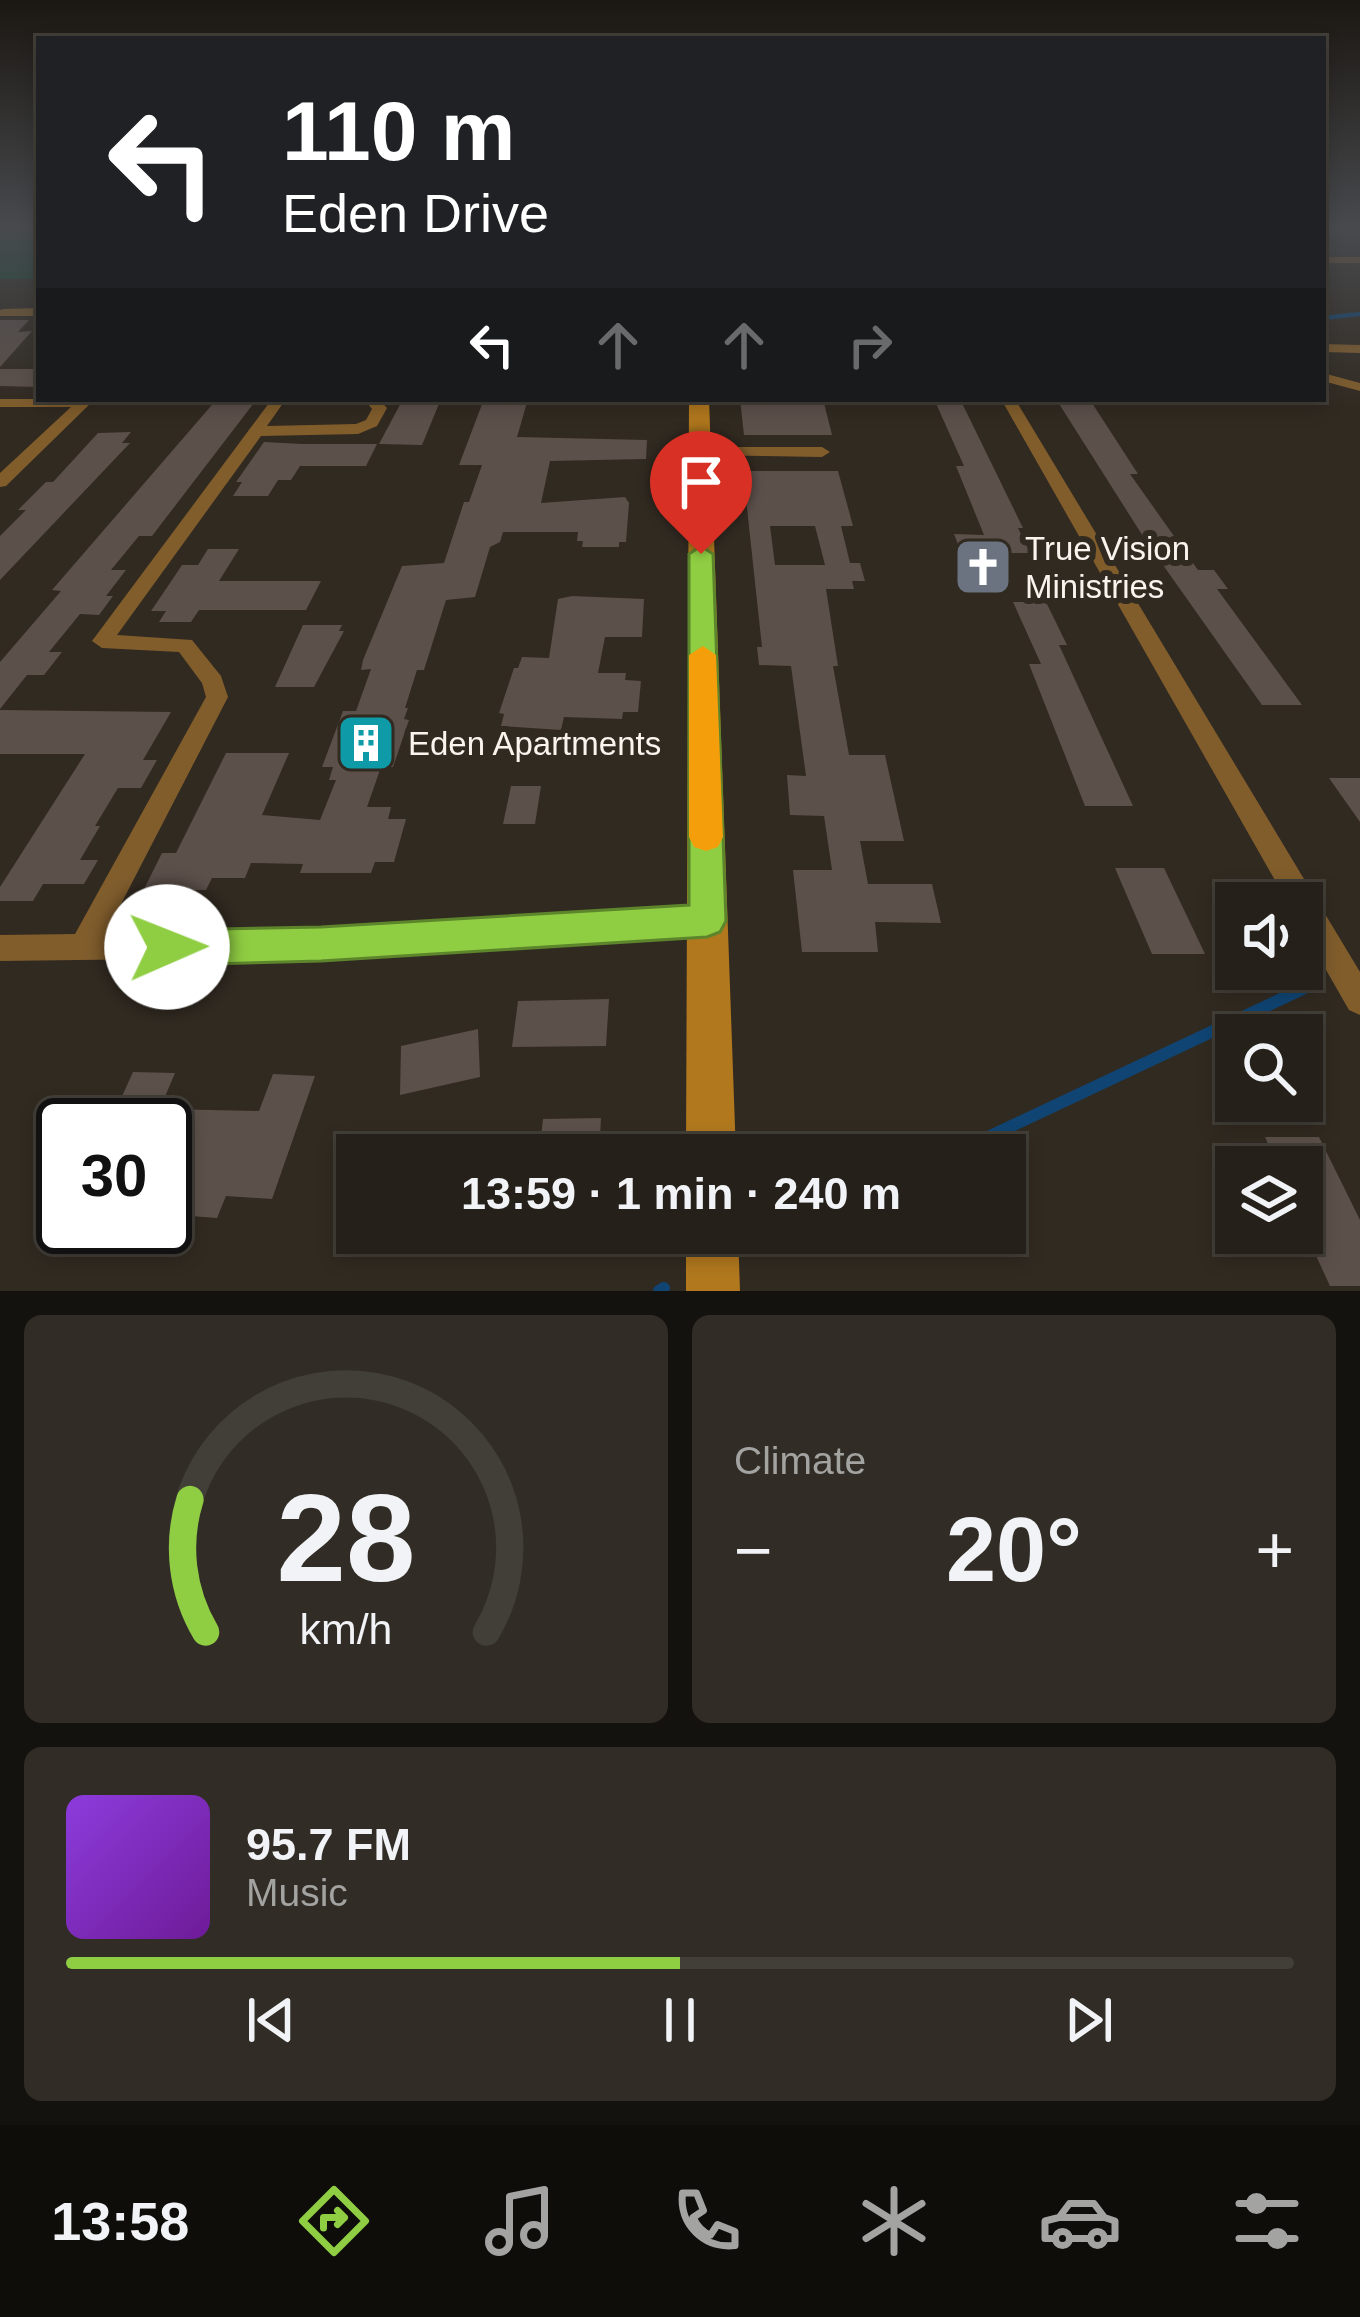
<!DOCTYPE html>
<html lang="en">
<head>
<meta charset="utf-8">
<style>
	:root { --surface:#252019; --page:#312d26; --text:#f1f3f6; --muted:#a3a3a2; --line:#423e38; --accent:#8fcd42 }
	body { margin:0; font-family:Helvetica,sans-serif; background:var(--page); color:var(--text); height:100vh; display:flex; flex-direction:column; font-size:45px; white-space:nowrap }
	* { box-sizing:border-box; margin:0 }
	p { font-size:39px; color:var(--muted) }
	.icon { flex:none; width:66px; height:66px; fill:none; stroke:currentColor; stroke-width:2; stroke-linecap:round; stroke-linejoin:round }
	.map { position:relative; height:1291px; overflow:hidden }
	.panel { display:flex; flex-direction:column; gap:24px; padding:24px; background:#14120e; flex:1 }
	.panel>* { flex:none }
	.top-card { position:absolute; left:36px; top:36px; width:1290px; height:366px; border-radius:0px; box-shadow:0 6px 18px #0003,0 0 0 3px var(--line); background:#202124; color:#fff; overflow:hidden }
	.fabs { position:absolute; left:1215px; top:882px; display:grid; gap:24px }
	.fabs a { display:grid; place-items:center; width:108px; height:108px; border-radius:0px; background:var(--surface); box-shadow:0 6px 18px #0003,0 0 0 3px var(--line); font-size:60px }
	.speed { position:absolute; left:36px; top:1098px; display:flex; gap:24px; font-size:60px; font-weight:700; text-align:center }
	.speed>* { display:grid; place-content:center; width:156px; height:156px; border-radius:50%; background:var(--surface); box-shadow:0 6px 18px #0003,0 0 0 3px var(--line); line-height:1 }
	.speed .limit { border:6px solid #111; border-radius:18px; background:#fff; color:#111 }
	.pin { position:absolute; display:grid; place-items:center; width:102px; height:102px; color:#fff; margin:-123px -51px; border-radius:50% 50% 50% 0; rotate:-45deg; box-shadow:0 0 12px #0007 }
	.pin .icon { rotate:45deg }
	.me { position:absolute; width:132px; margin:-66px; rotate:89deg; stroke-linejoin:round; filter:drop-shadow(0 0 9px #0008) }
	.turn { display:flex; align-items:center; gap:42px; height:252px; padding:0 48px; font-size:54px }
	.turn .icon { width:156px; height:156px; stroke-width:2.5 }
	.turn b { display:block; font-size:84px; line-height:102px }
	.lanes { display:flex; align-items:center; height:114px; padding:0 48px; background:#0003; justify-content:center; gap:60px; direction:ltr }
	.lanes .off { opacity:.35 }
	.big { font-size:90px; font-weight:800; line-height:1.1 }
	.panel .card { flex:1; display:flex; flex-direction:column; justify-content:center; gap:18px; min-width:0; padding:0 42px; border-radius:18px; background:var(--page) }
	.panel .dial { align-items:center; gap:0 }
	.dial svg { height:312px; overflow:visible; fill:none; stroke:var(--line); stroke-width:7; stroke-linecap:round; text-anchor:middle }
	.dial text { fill:var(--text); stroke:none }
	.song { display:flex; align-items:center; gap:36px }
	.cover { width:144px; height:144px; border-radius:18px; background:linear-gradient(135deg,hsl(270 70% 55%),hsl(280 70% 35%)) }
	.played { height:12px; border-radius:6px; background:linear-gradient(90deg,var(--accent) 50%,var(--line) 50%) }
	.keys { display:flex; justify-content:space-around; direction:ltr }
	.heat { display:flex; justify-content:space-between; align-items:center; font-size:66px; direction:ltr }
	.panel .tiles { flex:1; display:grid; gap:24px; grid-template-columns:1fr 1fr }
	.card:last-child { grid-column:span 2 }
	.trip { position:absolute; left:336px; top:1134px; width:690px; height:120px; border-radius:0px; background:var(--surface); box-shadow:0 6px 18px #0003,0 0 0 3px var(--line); font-weight:800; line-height:120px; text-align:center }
	.dock { display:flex; height:192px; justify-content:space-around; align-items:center; background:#0f0d0a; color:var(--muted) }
	.dock .icon { width:84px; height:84px }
	.dock .on { color:var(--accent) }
	.dock b { font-size:54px; color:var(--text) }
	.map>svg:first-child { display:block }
	.green { fill:#134732 }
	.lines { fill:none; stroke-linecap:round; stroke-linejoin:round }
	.stream-far1 { stroke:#104573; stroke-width:4.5 }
	.stream { stroke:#104573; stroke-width:12 }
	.building { fill:#5c504a; fill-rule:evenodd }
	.street { fill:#815d2c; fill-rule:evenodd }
	.secondary { fill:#b1781e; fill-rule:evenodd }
	.route { fill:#8fcd42; stroke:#5d852b; stroke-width:3 }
	.slow { fill:#f59e0b }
	.labels { text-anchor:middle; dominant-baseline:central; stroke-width:12; stroke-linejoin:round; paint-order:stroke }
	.poi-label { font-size:33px; fill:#f9f4ee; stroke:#312a21; text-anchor:start }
</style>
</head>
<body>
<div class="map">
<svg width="1360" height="1291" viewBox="0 0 1360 1291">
	<rect width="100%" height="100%" fill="#312a21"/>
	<rect class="green" x="0" y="227" width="39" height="52"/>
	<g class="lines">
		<polyline class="stream-far1" points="1323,318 1360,314"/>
		<g class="stream">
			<polyline points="950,1155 1313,984"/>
			<polyline points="753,1249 785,1233"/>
			<polyline points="659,1291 664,1288"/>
		</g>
	</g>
	<g class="building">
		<polygon points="0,320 29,320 18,332 32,331 0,367"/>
		<polygon points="0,369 39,369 39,387 0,386"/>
		<polygon points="217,399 257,399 152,536 139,536 111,570 126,570 106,596 113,596 99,615 80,614 49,652 62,652 44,675 27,675 0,709 0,662 61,591 52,590"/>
		<polygon points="403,399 441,399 422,445 379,444"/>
		<polygon points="484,399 528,399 517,437 647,440 646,459 550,461 541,503 625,497 629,503 626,542 619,542 619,547 582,547 583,541 577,541 578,532 503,532 500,542 490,547 475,597 446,600 424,670 417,670 405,708 408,708 404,719 409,720 393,767 381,767 367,807 391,807 388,819 406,819 394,862 375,862 371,873 300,873 303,864 251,863 245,878 212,878 206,890 143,891 162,853 176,853 226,753 289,753 262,815 320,820 336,780 329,780 333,767 322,767 343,711 356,711 371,669 361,670 363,660 402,566 444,563 464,502 469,502 482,465 459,465"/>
		<polygon points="740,399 823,399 832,435 744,435"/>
		<polygon points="934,399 960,399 1023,528 1018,528 1030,553 993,553 1005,581 972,581 954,534 984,535 956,466 964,466"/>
		<polygon points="1056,399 1092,403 1138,474 1130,474 1198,570 1214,570 1228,589 1217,589 1302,705 1262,705 1146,541"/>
		<polygon points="131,432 122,443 130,443 0,580 0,536 26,510 18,510 46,482 53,482 98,433"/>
		<polygon points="264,442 302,444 377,444 366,466 300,466 291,480 278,480 268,496 233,496 242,482 236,482"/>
		<path d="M743,471H838L853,526H841L850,563H860L865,581H852L854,589H826L838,666H833L849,755H885L904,841H860L868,884H932L941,923L875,922L878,952H802L793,870H832L824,816L790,815L787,775L806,776L791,666L759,665L757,647H762ZM770,526H815L825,565H775Z"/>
		<polygon points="208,549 239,549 219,581 321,581 306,610 199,610 191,622 159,622 166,611 151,611 170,583 182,565 198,565"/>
		<polygon points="572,596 644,599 642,637 605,637 598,673 626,673 625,680 641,681 638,712 623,712 622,719 564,717 561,730 501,726 504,714 499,713 514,668 518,668 522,657 549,658 558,599"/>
		<polygon points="1013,602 1046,602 1067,645 1059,645 1133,806 1085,806 1029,664 1041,664"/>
		<polygon points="303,625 342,625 339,631 344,631 314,687 275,687"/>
		<polygon points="0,710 171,712 143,760 157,760 141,788 118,788 95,826 100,826 80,860 98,860 84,884 43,884 33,901 0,901 0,887 85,754 0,754"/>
		<polygon points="1329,778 1360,778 1360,822"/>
		<polygon points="511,786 541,786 535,824 503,824"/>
		<polygon points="1115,868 1164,868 1205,954 1152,954"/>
		<polygon points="609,999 606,1046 512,1047 518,1001"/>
		<polygon points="478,1029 480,1077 400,1095 401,1046"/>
		<polygon points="133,1072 175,1073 153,1125 109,1125"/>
		<polygon points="273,1074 315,1076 272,1199 226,1196 217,1218 190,1216 175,1256 127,1253 138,1227 165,1227 165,1109 259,1111"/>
		<polygon points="601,1118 599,1155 539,1155 543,1119"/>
		<polygon points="1265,1137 1319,1137 1360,1220 1360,1286 1330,1286 1302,1225 1302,1167 1278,1167"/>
	</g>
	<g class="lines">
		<g class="street">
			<rect x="1323" y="257" width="37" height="6"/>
			<polygon points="39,308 39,316 0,316 0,310 4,309"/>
			<polygon points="1323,344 1360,345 1360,353 1323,352"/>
			<polygon points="1323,373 1360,383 1360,391 1323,381"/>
			<polygon points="0,399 95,399 6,486 0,487 0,473 71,407 0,407"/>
			<polygon points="272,399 286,399 267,426 356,424 366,420 372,409 364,399 379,399 387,408 377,426 358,434 261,436 117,635 192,640 221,676 228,697 106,933 321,931 707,908 717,912 721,921 717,930 707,934 321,957 0,961 0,935 75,934 206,697 202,683 179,652 102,648 92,641"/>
			<polygon points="1001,399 1015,399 1360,972 1360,1015 1349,1010 1302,928 1302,903 1288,903"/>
			<polygon points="700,447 822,447 830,452 822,457 694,455 692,452"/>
		</g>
		<g class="secondary">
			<polygon points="689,399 709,399 736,1155 686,1155"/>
			<polygon points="686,1233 738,1233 740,1291 686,1291"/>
		</g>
	</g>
	<linearGradient id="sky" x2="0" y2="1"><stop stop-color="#1b1712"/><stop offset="0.56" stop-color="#484a4e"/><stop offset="1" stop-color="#484a4e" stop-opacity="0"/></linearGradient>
	<rect width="1360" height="408" fill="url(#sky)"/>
	<polygon class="route" points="701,546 713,554 726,921 720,932 707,937 321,961 167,965 154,959 148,947 154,935 167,930 321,927 689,905 689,554"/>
	<polygon class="slow" points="703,646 716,655 723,837 718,847 706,851 694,847 689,837 689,655"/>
	<defs>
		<symbol id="church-square" viewBox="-11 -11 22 22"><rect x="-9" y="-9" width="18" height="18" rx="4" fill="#6b7280" stroke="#312a21"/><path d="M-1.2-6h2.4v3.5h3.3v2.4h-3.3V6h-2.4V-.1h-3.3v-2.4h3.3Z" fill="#fff"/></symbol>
		<symbol id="building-square" viewBox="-11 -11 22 22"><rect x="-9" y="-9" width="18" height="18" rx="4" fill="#0f9aa8" stroke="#312a21"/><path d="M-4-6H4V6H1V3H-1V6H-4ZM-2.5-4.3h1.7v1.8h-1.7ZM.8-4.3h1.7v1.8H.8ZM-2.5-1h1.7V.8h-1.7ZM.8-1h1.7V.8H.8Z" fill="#fff"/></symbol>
	</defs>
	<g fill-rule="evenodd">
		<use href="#church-square" x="950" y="534" width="66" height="66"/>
		<use href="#building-square" x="333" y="710" width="66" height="66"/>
	</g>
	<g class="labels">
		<g class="poi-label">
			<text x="1025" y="548">True Vision<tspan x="1025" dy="38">Ministries</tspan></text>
			<text x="408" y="743">Eden Apartments</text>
		</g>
	</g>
</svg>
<div class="fabs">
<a><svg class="icon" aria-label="sound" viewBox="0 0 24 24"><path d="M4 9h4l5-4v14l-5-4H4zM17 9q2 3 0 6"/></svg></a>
<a><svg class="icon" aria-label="search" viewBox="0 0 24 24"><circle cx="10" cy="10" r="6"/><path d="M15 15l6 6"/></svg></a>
<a><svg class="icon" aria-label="layers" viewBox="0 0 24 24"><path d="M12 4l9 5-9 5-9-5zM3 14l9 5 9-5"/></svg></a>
</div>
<div class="speed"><div class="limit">30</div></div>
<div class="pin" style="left:701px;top:554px;background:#d93025"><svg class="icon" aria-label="arrive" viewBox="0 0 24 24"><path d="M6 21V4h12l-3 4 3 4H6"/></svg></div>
<svg class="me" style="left:167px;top:947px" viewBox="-20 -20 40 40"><circle r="19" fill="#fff"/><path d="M0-13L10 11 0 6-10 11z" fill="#8fcd42"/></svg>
<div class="trip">13:59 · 1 min · 240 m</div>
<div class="top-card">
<div class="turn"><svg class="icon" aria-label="left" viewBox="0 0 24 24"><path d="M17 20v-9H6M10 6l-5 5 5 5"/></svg><div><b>110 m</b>Eden Drive</div></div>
<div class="lanes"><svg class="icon" aria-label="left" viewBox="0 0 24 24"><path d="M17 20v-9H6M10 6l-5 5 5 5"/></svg><svg class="icon off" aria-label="ahead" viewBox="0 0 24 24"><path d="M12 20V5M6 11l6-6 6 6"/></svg><svg class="icon off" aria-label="ahead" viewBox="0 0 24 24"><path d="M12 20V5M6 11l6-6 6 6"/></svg><svg class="icon off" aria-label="right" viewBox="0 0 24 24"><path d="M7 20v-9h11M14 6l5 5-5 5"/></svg></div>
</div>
</div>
<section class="panel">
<div class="tiles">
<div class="card dial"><svg viewBox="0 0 100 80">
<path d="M14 69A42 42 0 1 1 86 69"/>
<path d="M14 69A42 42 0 0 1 10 35" stroke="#8fcd42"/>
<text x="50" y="56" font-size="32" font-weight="700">28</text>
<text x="50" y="72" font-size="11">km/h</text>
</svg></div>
<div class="card"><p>Climate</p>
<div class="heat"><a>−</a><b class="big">20°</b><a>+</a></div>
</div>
<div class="card">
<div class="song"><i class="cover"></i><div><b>95.7 FM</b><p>Music</p></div></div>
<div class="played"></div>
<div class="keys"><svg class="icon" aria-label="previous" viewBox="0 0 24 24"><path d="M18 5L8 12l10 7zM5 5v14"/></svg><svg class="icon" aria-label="pause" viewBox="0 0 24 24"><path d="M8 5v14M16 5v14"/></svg><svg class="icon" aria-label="next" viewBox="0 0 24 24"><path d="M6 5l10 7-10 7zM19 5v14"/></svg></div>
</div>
</div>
</section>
<nav class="dock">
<b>13:58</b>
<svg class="icon on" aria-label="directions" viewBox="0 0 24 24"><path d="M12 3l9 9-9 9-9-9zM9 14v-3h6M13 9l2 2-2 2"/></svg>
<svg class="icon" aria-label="music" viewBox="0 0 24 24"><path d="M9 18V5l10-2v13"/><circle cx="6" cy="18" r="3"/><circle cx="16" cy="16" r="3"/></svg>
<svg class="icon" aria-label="phone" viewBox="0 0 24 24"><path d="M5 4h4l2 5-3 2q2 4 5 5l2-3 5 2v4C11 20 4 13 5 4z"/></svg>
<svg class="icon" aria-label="climate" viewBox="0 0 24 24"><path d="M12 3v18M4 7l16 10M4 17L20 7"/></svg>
<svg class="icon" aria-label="car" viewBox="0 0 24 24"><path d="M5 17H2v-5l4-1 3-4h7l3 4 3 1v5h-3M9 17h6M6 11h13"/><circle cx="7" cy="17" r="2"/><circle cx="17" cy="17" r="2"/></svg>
<svg class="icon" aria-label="filters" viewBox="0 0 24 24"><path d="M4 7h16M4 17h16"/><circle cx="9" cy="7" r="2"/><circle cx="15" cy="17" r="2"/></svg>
</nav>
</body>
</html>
